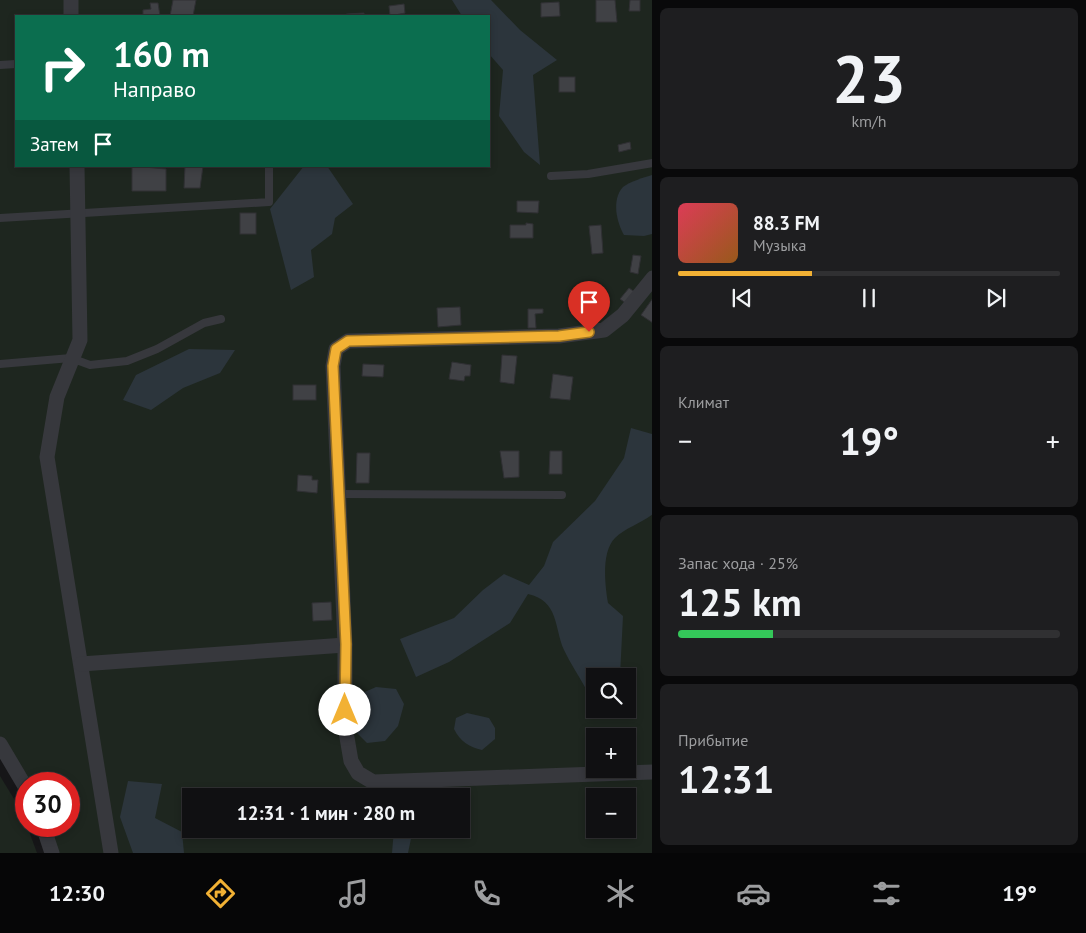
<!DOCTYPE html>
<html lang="ru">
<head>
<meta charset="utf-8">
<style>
	:root { --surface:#101012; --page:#1e1e20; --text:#f1f3f6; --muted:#9c9d9f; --line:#303032; --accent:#f2b134 }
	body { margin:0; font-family:"PT Sans",sans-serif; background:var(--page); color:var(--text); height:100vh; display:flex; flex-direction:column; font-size:19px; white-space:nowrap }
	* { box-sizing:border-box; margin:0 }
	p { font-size:16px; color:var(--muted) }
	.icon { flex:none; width:28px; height:28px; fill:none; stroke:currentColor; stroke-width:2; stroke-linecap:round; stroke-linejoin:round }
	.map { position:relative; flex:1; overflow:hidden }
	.sheet { display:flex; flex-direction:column; gap:8px; padding:8px; background:#09090a; width:434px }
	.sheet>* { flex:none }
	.guide { position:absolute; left:15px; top:15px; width:475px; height:152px; border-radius:0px; box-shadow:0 2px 8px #0003,0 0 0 1px var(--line); background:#0b6e4f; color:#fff; overflow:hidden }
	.controls { position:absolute; left:586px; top:668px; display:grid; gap:10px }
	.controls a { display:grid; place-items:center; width:50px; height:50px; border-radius:0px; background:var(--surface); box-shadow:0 2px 8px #0003,0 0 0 1px var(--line); font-size:25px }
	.speed { position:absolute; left:15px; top:772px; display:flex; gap:10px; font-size:25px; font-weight:700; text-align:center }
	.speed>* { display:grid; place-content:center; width:65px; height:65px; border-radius:50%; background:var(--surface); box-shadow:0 2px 8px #0003,0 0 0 1px var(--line); line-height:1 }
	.speed .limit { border:8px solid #d22; background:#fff; color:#111 }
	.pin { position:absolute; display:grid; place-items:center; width:42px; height:42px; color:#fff; margin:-51px -21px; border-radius:50% 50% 50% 0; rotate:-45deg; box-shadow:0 0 5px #0007 }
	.pin .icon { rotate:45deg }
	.me { position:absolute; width:55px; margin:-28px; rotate:0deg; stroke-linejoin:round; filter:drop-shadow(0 0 4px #0008) }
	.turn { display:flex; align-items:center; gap:18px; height:105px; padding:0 15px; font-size:22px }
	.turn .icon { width:65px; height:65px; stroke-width:2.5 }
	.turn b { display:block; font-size:35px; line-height:42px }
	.then { display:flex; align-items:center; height:48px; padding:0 15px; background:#0003; gap:10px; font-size:19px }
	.big { font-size:38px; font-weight:700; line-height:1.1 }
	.sheet .card { flex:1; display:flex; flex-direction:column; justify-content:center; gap:8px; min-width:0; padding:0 18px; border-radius:8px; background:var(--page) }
	.sheet .dial { align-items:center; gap:0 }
	.dial b { font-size:65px; line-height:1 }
	.song { display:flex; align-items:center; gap:15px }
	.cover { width:60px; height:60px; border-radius:8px; background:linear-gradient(135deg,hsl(350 70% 55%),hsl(30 70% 35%)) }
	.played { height:5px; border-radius:2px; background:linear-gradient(90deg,var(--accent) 35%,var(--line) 35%) }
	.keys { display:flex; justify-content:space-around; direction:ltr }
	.heat { display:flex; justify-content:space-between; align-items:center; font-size:28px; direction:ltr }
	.charge { height:8px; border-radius:4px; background:linear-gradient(90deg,#34c759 25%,var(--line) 0) }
	.trip { position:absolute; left:182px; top:788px; width:288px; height:50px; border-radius:0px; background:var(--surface); box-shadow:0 2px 8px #0003,0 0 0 1px var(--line); font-weight:700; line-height:50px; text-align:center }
	.dock { display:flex; height:80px; justify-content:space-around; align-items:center; background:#060607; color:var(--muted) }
	.dock .icon { width:35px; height:35px }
	.dock .on { color:var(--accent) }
	.dock b { font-size:22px; color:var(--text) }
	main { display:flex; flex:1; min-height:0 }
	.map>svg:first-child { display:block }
	.green { fill:#1e261f; fill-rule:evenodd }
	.water { fill:#2c353c }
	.building { fill:#404145; stroke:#303034 }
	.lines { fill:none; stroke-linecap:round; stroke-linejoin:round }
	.lane { stroke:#37383d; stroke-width:8 }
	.street { stroke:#37383d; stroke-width:15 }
	.route-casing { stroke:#9d7322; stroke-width:12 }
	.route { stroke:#f2b134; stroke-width:9 }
</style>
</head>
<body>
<main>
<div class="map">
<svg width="653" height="853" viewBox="0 0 653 853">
	<rect width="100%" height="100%" fill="#161618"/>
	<g class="green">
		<path d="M0,0H652V853H52L43,826H69V784H26L0,744ZM16,16H489V166H16ZM595,676H628V709H595ZM595,736H628V769H595ZM191,796H461V829H191ZM595,796H628V829H595Z"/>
		<polygon points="0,776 22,812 37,853 0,853"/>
	</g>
	<g class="water">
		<polygon points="452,0 491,0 520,30 557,60 533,75 540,165 524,152 499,116 503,70 489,54 489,16 462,16"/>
		<polygon points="304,166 327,166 353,204 335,218 332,234 311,250 314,277 291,290 270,209"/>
		<path d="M652,175V234L644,236L624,235C617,223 611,200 623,187C629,182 645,177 652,175Z"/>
		<polygon points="189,349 235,350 220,373 183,388 151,410 123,400 136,375"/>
		<path d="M631,428L652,434L653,514C642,523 625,528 615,538C601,552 605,585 608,603L623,616L620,676H595V689H586C579,676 570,663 564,650C554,627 559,601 528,594L510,623L449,662L416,677L400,639L454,618L483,590L504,574L529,585L544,566L553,542L595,501L624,458Z"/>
		<polygon points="376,687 396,689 404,704 398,726 385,741 367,743 353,729 351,704 358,695"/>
		<path d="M467,713L489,718L495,728V739L482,750C469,747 460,741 454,729L456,718Z"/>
		<polygon points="128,781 162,784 155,818 182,832 184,853 133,853 120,817"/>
		<polygon points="394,829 413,829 408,853 392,853"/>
	</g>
	<g class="building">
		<polygon points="173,0 196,0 193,16 170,16"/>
		<polygon points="596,0 615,0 617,22 596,22"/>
		<polygon points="630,0 640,0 640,11 629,11"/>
		<polygon points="559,2 560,16 541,17 541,3"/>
		<polygon points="150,3 158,3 160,16 143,16 143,10 151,9"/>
		<polygon points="404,4 405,13 390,16 389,6"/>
		<polygon points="364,13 364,16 341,16 347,14"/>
		<rect x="559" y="77" width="16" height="15"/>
		<polygon points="630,142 631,149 619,152 618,145"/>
		<polygon points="132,166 166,169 166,191 132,191"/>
		<polygon points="185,166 203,166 200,188 184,188"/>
		<polygon points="517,201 539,201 538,213 517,212"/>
		<rect x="240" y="213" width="16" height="21"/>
		<polygon points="526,223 533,224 533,238 510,238 510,225 526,225"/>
		<polygon points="601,225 603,253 592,254 589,226"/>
		<polygon points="633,255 641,256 638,274 630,272"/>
		<polygon points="629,288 636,293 627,304 620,299"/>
		<polygon points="653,298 653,323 641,315"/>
		<polygon points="460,307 461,325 438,327 437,308"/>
		<polygon points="528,309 543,309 543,313 535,314 536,328 528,328"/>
		<polygon points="502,355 517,356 514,384 500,382"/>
		<polygon points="452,362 471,365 470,376 465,376 464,381 449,379"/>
		<polygon points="363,364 384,365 383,377 362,376"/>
		<polygon points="553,374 573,377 570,400 550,398"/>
		<rect x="293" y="385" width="23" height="15"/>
		<polygon points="500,451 519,451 519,477 504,478"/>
		<polygon points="550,451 562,451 562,474 549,474"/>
		<polygon points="357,453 370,453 369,483 356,483"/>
		<polygon points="298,475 312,476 312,480 318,480 317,493 297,491"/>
		<polygon points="331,602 332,620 313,621 312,603"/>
	</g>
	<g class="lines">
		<g class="lane">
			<polyline points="0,65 16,64"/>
			<polyline points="551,176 588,174 653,163"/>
			<polyline points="0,218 269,202 269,166"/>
			<polyline points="0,364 71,358 90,365 127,361 157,349 204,323 221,319"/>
			<polyline points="339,494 562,495"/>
		</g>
		<g class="street">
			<polyline points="71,0 71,16"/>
			<polyline points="77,166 80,340 57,397 47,457 111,853"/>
			<polyline points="653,278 623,315 604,330 559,336 348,341 336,349 333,366 345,645 345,726 351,761 358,773 373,782 653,772"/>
			<polyline points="81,664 345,645"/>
			<polyline points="0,744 26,788"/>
			<polyline points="43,826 52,853"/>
		</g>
	</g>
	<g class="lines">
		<defs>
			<polyline id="route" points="345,710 346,644 333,366 336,349 348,341 559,336 589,332"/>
		</defs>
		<use href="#route" class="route-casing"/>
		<use href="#route" class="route"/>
	</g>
</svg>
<div class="controls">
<a><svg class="icon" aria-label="search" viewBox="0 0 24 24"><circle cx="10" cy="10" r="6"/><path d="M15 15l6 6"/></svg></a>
<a>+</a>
<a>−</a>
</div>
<div class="speed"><div class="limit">30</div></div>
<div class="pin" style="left:589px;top:332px;background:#d93025"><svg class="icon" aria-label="arrive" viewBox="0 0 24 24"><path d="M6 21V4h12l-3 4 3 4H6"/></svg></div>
<svg class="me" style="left:345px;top:710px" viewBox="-20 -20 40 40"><circle r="19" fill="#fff"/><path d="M0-13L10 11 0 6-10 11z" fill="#f2b134"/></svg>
<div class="trip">12:31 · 1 мин · 280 m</div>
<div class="guide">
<div class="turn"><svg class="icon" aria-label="right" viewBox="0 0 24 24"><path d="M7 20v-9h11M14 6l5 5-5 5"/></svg><div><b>160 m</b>Направо</div></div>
<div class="then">Затем<svg class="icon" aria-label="arrive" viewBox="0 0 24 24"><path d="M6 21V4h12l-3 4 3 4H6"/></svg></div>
</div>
</div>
<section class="sheet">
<div class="card dial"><b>23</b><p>km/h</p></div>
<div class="card">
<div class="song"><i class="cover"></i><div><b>88.3 FM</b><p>Музыка</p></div></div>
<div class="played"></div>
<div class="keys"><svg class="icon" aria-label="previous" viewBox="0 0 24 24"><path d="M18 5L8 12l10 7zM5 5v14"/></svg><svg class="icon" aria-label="pause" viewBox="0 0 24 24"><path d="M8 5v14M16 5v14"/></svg><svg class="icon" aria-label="next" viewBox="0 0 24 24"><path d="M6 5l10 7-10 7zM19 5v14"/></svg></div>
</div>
<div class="card"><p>Климат</p>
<div class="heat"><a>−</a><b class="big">19°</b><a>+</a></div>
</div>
<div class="card"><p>Запас хода · 25%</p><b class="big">125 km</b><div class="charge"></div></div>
<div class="card"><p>Прибытие</p><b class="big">12:31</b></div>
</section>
</main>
<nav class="dock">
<b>12:30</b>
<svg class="icon on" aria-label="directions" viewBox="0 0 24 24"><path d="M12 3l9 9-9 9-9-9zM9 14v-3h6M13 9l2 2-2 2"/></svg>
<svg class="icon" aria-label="music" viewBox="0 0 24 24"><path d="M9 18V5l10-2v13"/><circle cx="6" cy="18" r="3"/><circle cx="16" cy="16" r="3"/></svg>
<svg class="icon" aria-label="phone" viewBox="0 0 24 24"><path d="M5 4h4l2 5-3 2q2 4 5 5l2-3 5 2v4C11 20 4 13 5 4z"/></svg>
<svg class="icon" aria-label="climate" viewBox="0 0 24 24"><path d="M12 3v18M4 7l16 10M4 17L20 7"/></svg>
<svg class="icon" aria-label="car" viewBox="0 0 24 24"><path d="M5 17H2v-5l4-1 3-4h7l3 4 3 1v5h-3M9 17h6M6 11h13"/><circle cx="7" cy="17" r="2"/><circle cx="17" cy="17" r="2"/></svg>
<svg class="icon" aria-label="filters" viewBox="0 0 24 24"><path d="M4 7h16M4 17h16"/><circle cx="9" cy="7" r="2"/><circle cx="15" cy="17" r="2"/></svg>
<b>19°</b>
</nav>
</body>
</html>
